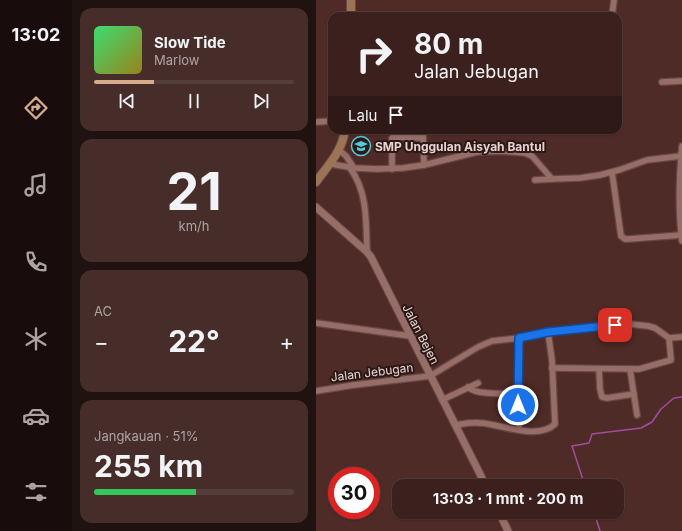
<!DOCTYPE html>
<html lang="id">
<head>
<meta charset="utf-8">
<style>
	:root { --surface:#3b201d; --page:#462d2a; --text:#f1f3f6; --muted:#aca3a4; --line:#543e3b; --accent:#d6ab8b }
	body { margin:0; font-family:Inter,sans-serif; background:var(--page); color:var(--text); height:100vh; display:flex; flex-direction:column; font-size:15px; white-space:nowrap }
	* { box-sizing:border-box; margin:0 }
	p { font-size:13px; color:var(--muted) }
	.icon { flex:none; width:22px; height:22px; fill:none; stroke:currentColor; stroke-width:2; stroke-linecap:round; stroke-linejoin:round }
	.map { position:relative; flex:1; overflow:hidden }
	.panel { display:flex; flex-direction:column; gap:8px; padding:8px; background:#201210; width:244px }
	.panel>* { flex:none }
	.guide { position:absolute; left:12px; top:12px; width:294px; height:122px; border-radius:12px; box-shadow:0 1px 3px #0004,0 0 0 1px var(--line); background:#3b201d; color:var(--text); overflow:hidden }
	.speed { position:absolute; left:12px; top:467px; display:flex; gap:8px; font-size:20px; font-weight:700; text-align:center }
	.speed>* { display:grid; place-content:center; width:52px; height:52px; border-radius:50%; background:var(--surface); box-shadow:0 1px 3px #0004,0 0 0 1px var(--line); line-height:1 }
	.speed .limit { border:6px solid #d22; background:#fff; color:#111 }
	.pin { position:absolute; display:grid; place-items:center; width:34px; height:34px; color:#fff; margin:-17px; border-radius:8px; box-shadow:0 2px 6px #0006 }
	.me { position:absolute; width:44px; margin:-22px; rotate:0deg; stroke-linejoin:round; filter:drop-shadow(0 0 3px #0008) }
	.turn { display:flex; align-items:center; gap:14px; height:84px; padding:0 20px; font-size:18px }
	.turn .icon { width:52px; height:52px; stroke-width:2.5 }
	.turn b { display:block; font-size:28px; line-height:34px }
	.then { display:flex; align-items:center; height:38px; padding:0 20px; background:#0003; gap:8px; font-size:15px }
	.big { font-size:30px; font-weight:700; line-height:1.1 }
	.panel .card { flex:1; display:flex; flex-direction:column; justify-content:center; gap:6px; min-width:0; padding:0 14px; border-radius:12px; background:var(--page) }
	.panel .dial { align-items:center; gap:0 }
	.dial b { font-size:52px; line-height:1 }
	.song { display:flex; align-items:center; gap:12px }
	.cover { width:48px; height:48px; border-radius:6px; background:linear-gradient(135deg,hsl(140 70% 55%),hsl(50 70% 35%)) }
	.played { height:4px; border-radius:2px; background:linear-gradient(90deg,var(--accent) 30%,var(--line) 30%) }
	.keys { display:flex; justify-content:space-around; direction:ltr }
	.heat { display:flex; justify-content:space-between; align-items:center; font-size:22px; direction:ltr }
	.charge { height:6px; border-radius:3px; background:linear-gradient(90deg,#34c759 51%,var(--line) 0) }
	.trip { position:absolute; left:76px; top:479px; width:232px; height:40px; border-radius:12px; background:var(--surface); box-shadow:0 1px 3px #0004,0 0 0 1px var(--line); font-weight:700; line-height:40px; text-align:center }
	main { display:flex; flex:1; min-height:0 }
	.menu { display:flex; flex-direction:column; width:72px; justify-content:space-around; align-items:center; background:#180d0c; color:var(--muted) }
	.menu .icon { width:28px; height:28px }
	.menu .on { color:var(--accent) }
	.menu b { font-size:18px; color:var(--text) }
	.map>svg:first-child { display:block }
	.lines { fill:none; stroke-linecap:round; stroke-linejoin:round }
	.stream { stroke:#a24ca1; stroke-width:1.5 }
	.minor-casing { stroke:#674845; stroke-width:8 }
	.tertiary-casing { stroke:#674845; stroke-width:9 }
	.secondary-casing { stroke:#674845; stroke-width:10 }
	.minor { stroke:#976d67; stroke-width:5.5 }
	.tertiary { stroke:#976d67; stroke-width:7 }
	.secondary { stroke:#9c7455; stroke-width:8 }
	.route-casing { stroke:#114b97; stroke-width:10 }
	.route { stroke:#1a73e8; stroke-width:7 }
	.labels { text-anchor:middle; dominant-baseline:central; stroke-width:4; stroke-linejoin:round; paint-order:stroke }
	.poi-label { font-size:12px; font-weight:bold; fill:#ead2cf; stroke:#2a1917; text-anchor:start }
	.street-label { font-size:12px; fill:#ead2cf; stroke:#2a1917 }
</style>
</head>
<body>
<main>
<nav class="menu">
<b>13:02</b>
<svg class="icon on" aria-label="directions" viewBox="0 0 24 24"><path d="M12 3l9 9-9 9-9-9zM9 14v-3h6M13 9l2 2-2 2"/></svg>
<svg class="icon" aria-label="music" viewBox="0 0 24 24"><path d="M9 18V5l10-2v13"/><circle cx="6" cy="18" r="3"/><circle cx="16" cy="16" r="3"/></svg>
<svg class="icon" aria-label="phone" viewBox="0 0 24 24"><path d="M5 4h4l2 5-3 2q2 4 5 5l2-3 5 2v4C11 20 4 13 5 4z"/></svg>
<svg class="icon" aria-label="climate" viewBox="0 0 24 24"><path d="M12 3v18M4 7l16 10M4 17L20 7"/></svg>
<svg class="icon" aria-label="car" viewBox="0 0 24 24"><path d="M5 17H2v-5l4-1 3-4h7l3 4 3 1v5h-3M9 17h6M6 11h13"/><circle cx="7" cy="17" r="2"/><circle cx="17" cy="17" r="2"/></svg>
<svg class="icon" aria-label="filters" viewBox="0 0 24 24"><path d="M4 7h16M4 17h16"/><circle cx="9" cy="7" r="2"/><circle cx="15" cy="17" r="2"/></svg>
</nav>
<section class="panel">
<div class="card">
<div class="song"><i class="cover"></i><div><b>Slow Tide</b><p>Marlow</p></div></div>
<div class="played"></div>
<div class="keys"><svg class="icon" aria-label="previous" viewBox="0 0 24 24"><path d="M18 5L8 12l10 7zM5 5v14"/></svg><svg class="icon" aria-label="pause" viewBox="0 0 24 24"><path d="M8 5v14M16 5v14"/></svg><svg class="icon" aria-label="next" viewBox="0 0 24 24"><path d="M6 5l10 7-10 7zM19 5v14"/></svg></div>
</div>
<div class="card dial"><b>21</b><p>km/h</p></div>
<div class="card"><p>AC</p>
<div class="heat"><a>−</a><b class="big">22°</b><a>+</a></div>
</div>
<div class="card"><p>Jangkauan · 51%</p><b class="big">255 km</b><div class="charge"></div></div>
</section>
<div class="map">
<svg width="366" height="531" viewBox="0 0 366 531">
	<rect width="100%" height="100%" fill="#4f2b27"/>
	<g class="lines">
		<g class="stream">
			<polyline points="269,486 256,446 273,443 276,434 325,428 336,422 345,409 358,398 366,397"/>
			<polyline points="278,512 284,531"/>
		</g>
		<defs>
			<g id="minor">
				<polyline points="296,16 298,0"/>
				<polyline points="346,82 366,81"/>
				<polyline points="0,122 16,121"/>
				<polyline points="107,130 108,165"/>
				<path d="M366,146C363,178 362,210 366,241"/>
				<polyline points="23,150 30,156 38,168"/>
				<polyline points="15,164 38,168 61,169 87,168 108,165 161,152 186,151 209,153 216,156 236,179 264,178 284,175 303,170 331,160 365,156"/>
				<path d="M34,168C52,192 50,223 51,252"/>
				<polyline points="76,169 76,138 77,137 107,138"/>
				<polyline points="296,172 305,236 309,239 313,239 366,235"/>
				<polyline points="219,180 236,179"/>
				<polyline points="0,323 94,336"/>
				<polyline points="236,368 323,369 355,360 353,338"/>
				<polyline points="283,369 284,389 286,397 291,398 318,394"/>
				<polyline points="314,369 321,415"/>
				<path d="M152,387C161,396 190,393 202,393"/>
				<polyline points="0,391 38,385 114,376 162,347 176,341 203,338 232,332 313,324 332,326 339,328 353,338 366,337"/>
				<polyline points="126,400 162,383"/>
				<path d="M139,425C147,424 156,422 164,423C185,424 221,441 239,424L236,360L232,332"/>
				<polyline points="203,430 203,338"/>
			</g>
			<g id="tertiary">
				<polyline points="0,207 51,252 55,257 170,486"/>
				<polyline points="183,512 192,531"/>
			</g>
			<g id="secondary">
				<polyline points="35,16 35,0"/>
				<path d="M0,182C12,165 26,152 29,130"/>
			</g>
		</defs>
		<use href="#minor" class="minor-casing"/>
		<use href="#tertiary" class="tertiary-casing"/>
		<use href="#secondary" class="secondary-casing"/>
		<use href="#minor" class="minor"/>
		<use href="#tertiary" class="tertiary"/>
		<use href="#secondary" class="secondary"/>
	</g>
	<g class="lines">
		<defs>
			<polyline id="route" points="202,405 203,338 232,332 299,325"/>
		</defs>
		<use href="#route" class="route-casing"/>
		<use href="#route" class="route"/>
	</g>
	<defs>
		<symbol id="school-ring" viewBox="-11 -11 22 22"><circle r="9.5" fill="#2a1917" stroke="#53cbdb" stroke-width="1.5"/><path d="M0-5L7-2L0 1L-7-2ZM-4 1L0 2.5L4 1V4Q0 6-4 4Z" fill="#53cbdb"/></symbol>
	</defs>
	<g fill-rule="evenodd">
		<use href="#school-ring" x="34" y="135" width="22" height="22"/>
	</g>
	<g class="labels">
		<g class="poi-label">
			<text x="59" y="146">SMP Unggulan Aisyah Bantul</text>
		</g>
		<g class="street-label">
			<text transform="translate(105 334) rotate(63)">Jalan Bejen</text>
			<text transform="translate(56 372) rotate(-7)">Jalan Jebugan</text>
		</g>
	</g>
</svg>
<div class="speed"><div class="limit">30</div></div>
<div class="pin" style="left:299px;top:325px;background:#d93025"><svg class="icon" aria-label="arrive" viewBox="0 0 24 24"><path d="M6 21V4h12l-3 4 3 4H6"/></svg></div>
<svg class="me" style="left:202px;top:405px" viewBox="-20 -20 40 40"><circle r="17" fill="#1a73e8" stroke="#fff" stroke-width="3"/><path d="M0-11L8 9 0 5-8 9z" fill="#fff"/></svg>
<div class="trip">13:03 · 1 mnt · 200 m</div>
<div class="guide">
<div class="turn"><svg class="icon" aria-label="right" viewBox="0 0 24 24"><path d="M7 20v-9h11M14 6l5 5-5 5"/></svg><div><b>80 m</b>Jalan Jebugan</div></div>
<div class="then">Lalu<svg class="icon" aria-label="arrive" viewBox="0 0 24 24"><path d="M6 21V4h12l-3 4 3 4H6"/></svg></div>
</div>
</div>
</main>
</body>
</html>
